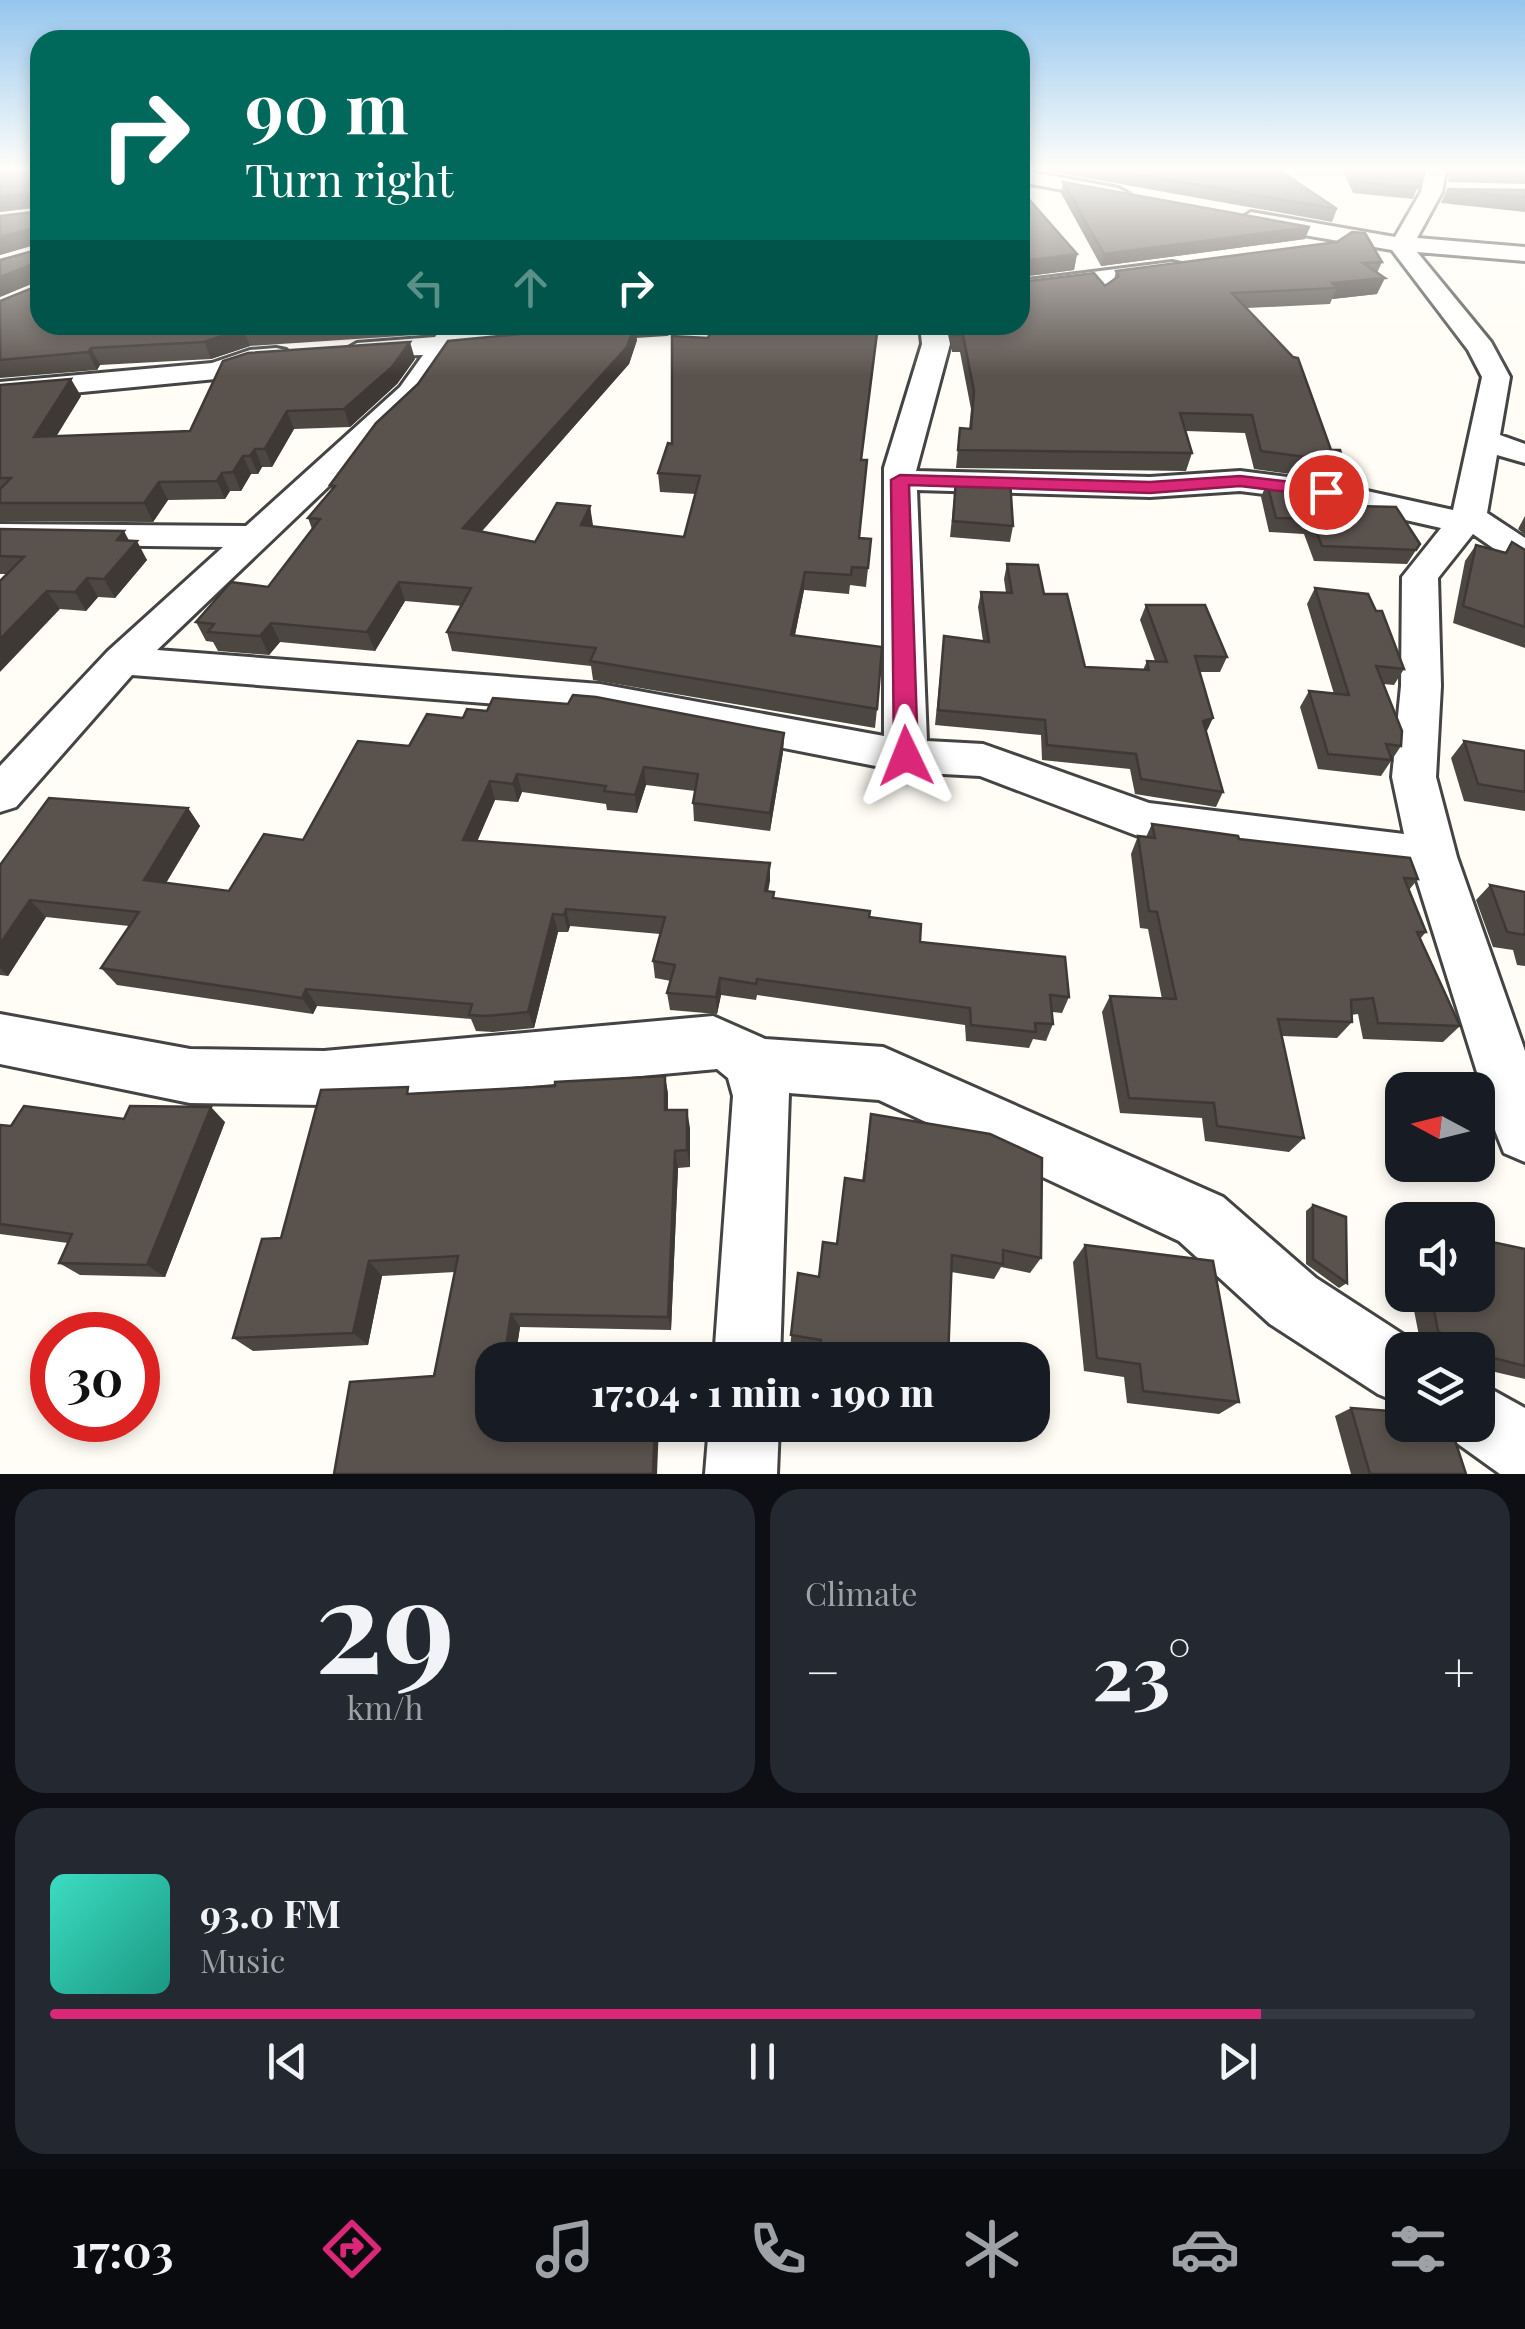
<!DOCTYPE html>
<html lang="en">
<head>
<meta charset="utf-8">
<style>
	:root { --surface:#171b24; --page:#242831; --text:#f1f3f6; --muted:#9ea1a6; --line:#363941; --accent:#db2777 }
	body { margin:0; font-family:"Playfair Display",serif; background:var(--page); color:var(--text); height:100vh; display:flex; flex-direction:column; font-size:38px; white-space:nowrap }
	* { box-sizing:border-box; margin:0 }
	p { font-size:32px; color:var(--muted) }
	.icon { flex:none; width:55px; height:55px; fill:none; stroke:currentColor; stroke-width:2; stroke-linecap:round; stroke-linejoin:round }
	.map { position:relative; height:1474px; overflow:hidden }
	.details { display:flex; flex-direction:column; gap:15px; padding:15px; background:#0d0f14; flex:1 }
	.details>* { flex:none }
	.top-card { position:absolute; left:30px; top:30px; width:1000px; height:305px; border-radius:30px; box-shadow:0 5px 15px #0003; background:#00695c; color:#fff; overflow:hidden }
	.needle { width:65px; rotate:277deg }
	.tools { position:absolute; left:1385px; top:1072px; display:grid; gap:20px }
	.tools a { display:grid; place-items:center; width:110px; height:110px; border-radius:20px; background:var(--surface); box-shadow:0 5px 15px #0003; font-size:50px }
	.speed { position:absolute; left:30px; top:1312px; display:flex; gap:20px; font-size:50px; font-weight:700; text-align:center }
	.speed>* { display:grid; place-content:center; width:130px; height:130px; border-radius:50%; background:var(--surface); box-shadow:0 5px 15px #0003; line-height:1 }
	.speed .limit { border:15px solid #d22; background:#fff; color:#111 }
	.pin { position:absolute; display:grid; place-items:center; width:85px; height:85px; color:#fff; margin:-42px; border:5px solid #fff; border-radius:50%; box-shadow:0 2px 10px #0007 }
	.me { position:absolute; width:110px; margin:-55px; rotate:358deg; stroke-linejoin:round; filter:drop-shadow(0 0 8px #0008) }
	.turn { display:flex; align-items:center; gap:35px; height:210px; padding:0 50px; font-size:45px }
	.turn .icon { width:130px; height:130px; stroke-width:2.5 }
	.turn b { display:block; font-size:70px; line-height:85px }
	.lanes { display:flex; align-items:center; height:95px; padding:0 50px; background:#0003; justify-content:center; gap:50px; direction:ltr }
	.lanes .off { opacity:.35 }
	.big { font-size:75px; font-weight:800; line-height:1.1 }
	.details .card { flex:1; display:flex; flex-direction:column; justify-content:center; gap:15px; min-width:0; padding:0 35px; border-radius:30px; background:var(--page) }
	.details .dial { align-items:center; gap:0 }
	.dial b { font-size:130px; line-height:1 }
	.song { display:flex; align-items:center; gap:30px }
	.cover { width:120px; height:120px; border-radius:15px; background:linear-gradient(135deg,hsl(170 70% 55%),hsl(170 70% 35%)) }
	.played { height:10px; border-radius:5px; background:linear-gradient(90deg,var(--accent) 85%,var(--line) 85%) }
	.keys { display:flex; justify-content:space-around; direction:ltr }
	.heat { display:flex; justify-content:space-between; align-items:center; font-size:55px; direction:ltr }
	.details .tiles { flex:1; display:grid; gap:15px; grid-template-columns:1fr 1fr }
	.card:last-child { grid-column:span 2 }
	.trip { position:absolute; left:475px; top:1342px; width:575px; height:100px; border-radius:30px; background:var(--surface); box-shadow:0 5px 15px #0003; font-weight:800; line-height:100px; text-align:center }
	.menu { display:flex; height:160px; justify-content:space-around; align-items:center; background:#090b0e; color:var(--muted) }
	.menu .icon { width:70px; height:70px }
	.menu .selected { color:var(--accent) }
	.menu b { font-size:45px; color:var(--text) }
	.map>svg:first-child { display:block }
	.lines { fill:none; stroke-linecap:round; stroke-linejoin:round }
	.minor-casing { stroke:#444; stroke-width:6 }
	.minor { fill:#fff; fill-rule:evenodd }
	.wall { fill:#4d4742 }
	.shaded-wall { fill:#3f3936 }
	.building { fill:#5a524d; stroke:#3f3936; stroke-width:2.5 }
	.route { fill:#db2777; stroke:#8e194d; stroke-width:2.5 }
</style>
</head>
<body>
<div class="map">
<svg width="1525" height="1474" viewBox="0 0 1525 1474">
	<rect width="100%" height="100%" fill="#fffdf5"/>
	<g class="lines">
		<defs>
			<g id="minor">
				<polygon points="1020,170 1118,188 1129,194 1118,200 1020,182"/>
				<path d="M1426,170H1446L1442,192L1417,238L1525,247V261L1417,252L1491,342L1510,377L1500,435L1525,444V463L1497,455L1487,513L1525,538V565L1513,562L1473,534L1438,578L1441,686L1436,777L1457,857L1525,1051V1162L1504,1153L1496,1133L1415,874L1146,839L980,776L906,772L600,712L132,675L16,807L0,812V766L108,651L223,547L0,544V524L246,526L400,387L423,355L347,357L343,351L357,343L435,337L444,325H464L467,330L464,335L501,333L514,341L501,349L452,353L420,399L157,650L600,684L884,736V468L922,344L920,325H946L950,344L916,471L1150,477L1240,471L1326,482L1453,510L1482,377L1468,350L1392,250L1251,226L1240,219L1251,212L1395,237L1421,192ZM917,490L1150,497L1240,491L1326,502L1441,528L1402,577L1401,686L1392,777L1404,834L1149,803L983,744L927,741Z"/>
				<polygon points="1172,262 1181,264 1184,269 1181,274 1020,295 1020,281"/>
				<polygon points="581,325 680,325 667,333 572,339 568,333"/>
				<polygon points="276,348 286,350 290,356 286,362 254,366 216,379 0,400 0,382 212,363 250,350"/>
				<polygon points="0,1014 190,1049 324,1051 713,1016 765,1039 883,1047 1223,1197 1316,1278 1427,1350 1402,1350 1402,1404 1378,1394 1270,1324 1179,1241 879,1100 789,1093 780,1360 714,1360 733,1096 728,1078 717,1069 324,1105 190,1103 0,1064"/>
				<polygon points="1478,1382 1525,1408 1525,1474 1500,1474 1454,1441 1447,1425 1478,1425"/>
				<polygon points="709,1425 779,1425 777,1474 705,1474"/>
			</g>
		</defs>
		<use href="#minor" class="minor-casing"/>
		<use href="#minor" class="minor"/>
	</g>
	<g class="wall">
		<polygon points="0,170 40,170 40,325 423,325 416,335 250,346 211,359 100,365 97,370 0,378 0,301 35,287 35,282 0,297 33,251 35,245 0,255 33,212 34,208 0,212"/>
		<polygon points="1047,170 1279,170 1337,209 1332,222 1048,171"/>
		<polygon points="1343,170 1424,170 1413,199 1353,193"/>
		<polygon points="1449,170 1525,170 1525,184 1448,182"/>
		<polygon points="1063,182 1305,239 1101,266 1061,193"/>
		<polygon points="1020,189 1077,254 1074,270 1021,277 1021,282 1105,286 1114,280 1116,271 1382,262 1377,273 1377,294 1332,299 1330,304 1247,308 1331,450 1344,462 1335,480 1254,469 1245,433 1186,431 1192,453 1186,471 956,468 960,428 969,429 971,409 960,352 952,352 950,325 1020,325"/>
		<polygon points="1447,189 1525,190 1525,212 1441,203"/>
		<polygon points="727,334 862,460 859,538 871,539 866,587 850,585 849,594 804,590 795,635 877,709 875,728 593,680 591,666 452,651 447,632 462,606 405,601 375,651 280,642 269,655 218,651 213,642 206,641 196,622 268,587 312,529 308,518 332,490 330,485 637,340 629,364 481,532 535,542 590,506 592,526 684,537 696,494 660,492 658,473 672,444 708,338"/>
		<polygon points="415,359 397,384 350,427 294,429 272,467 262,467 258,474 251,474 241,491 230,491 225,499 168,500 153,522 0,521 0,385 81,396 56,436 190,431"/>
		<polygon points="956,479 1013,526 1010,542 950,537"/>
		<polygon points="1267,483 1356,506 1420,544 1407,564 1314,561 1304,534 1269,532 1261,497"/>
		<polygon points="1525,516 1525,535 1518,529"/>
		<polygon points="0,529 129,541 147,560 115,598 98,597 86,611 60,609 7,574 0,574"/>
		<polygon points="1512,542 1525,550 1525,648 1453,623 1465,561 1476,545 1505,553"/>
		<polygon points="1007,564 1044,594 1085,667 1143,670 1147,661 1155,661 1140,620 1146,605 1227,657 1220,672 1199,672 1206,732 1223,792 1216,807 1135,794 1130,769 1042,760 1041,735 935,725 944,636 983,641 978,607 981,592 1006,593 1004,579"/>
		<polygon points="1315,588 1404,669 1394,685 1383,684 1401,746 1381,776 1318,769 1300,707 1309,691 1334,694 1307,604"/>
		<polygon points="463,718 784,733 783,752 770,831 694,821 693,803 695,791 646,785 637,813 607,810 606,804 522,792 518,802 495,800 477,841 770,863 768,891 774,892 774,898 869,917 920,942 1069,997 1062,1013 1052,1012 1053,1024 1046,1041 1033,1039 1029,1048 966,1041 965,1025 757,995 756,1000 721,995 717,1014 670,1010 667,993 671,981 655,978 653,961 660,934 570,926 568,932 558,932 534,1028 493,1032 476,1031 471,1019 317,1006 313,1014 117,985 101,968 129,926 46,917 8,976 0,975 0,865 188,808 200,826 166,883 229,891 303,840 409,746"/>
		<polygon points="1464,741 1525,751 1525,811 1464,801 1451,758"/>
		<polygon points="1152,824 1239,839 1418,879 1409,890 1426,932 1420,939 1460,1026 1443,1042 1363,1039 1358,1014 1351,1015 1352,1022 1337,1038 1282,1036 1304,1138 1289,1152 1205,1141 1202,1118 1120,1113 1102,1012 1110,996 1162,999 1148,929 1140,928 1131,854 1138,836 1146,837"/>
		<polygon points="1490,885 1525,892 1525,966 1517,965 1513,950 1493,947 1476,900"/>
		<polygon points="665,1076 668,1094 668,1110 690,1128 690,1167 678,1168 671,1330 520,1327 515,1360 492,1360 434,1376 455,1272 382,1276 368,1345 253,1351 233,1338 281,1238 412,1093 555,1086"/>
		<polygon points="871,1114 1041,1258 1030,1273 1001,1267 994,1279 951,1272 819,1353 790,1348 798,1273 818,1276 837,1244 845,1178 862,1181"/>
		<polygon points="124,1119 225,1122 165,1277 80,1275 59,1263 68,1243 0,1234 0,1125 11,1126"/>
		<polygon points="1313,1205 1347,1283 1339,1288 1306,1264 1306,1211"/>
		<polygon points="1085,1245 1239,1402 1219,1414 1127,1403 1124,1377 1084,1371 1073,1262"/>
		<polygon points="1525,1249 1525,1379 1478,1368 1478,1350 1430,1350 1420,1341 1411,1295 1478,1295"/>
		<polygon points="1351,1408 1466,1474 1351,1474 1335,1416"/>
	</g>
	<g class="shaded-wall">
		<polygon points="40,192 40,207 0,212 0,196"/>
		<polygon points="40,226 40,243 0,255 0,237"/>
		<polygon points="1310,227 1305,239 1101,266 1104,254"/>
		<polygon points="1077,254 1074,270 1020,277 1022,261"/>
		<polygon points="30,265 39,281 0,297 0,277"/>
		<polygon points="1385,278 1377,294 1332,299 1337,288 1332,283"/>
		<polygon points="414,325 423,325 416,335"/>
		<polygon points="488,325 541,325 489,330"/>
		<polygon points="635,325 637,340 629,364 468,547 463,528"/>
		<polygon points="243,329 250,346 211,359 204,342"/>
		<polygon points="410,342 415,359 397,384 350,427 344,409"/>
		<polygon points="91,348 100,365 97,370 88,352"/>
		<polygon points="71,379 81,396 45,455 34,437"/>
		<polygon points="287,411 294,429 272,467 265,449"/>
		<polygon points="255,449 262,467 258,474 250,456"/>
		<polygon points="243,456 251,474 241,491 233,472"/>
		<polygon points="222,473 230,491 225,499 217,481"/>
		<polygon points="159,482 168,500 153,522 144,503"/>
		<polygon points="590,506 593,525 584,543 581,525"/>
		<polygon points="124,531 132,546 137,541 147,560 115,598 104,579 117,540"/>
		<polygon points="805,572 804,590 791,654 791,635"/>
		<polygon points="87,578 98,597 86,611 75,592"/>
		<polygon points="399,582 405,601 375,651 367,632"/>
		<polygon points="47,591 60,609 0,672 0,639"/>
		<polygon points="271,623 280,642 269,655 260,636"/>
		<polygon points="1213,718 1206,733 1203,721"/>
		<polygon points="784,733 783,752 770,831 770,813"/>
		<polygon points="644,767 646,785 637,813 635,795"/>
		<polygon points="517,774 522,792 518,802 513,784"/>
		<polygon points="490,781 495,800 470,858 463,840"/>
		<polygon points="188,808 200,826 157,898 144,880"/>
		<polygon points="770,863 770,881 765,908 765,891"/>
		<polygon points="30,900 46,917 8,976 0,968 0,944"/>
		<polygon points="566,909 570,926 568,932 564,915"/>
		<polygon points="553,914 558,932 534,1028 528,1012"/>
		<polygon points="720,978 721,995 717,1014 716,997"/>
		<polygon points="306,989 317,1006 313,1014 302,998"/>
		<polygon points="665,1076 668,1094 668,1129 665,1110"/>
		<polygon points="211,1107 225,1122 165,1277 147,1265"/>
		<polygon points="687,1110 690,1128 690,1167 687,1150"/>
		<polygon points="675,1151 678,1168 671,1330 668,1317"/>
		<polygon points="369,1261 382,1276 368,1345 353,1333"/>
		<polygon points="511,1314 520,1327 515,1360 504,1360"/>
		<polygon points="655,1425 659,1425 657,1474 653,1474"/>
	</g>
	<g class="building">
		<polygon points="0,170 40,170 40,192 0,196"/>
		<polygon points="1111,170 1279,170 1337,209"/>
		<polygon points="1352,170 1424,170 1418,188 1358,182"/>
		<polygon points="1457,170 1525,170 1525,171"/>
		<polygon points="1063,182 1310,227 1104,254"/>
		<polygon points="1020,189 1077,254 1022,261 1021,282 1094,273 1105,286 1119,276 1116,271 1337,242 1352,232 1365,233 1382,262 1363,263 1385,278 1332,283 1337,288 1232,293 1293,357 1298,358 1331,450 1340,450 1344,462 1261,451 1252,415 1180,413 1192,453 958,450 960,428 971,429 974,391 963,335 954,335 953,325 1020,325"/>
		<polygon points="1447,189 1525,190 1525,198"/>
		<polygon points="36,194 40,196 40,226 0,237 0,216 33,212"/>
		<polygon points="36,243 40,244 40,325 313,325 243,329 204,342 91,348 88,352 0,360 0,301 35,287 36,268 30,265 0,277 0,260 33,251"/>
		<polygon points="612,325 635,325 627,347 463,528 535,542 557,503 590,506 581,525 684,537 700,476 658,473 668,443 672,444 672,336 708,338 710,333 727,334 727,325 878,325 861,460 867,460 859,538 871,539 868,568 852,567 851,575 805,572 791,635 882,647 877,709 590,661 596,648 447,632 471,588 399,582 367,632 271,623 260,636 208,632 214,624 196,622 231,582 268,587 320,519 308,518 335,486 330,485 376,423 418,384 448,341"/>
		<polygon points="410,342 392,367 344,409 287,411 265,449 255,449 250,456 243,456 233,472 222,473 217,481 159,482 144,503 0,503 0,489 11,478 0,478 0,385 71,379 34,437 190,431 223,361 248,353"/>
		<polygon points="956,479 1010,480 1013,526 953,521"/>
		<polygon points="1267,483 1332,491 1352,495 1356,506 1396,507 1420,544 1416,550 1322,546 1311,519 1276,518"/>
		<polygon points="0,529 124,531 117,540 137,541 104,579 87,578 75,592 47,591 0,639 0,581 24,557 0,556"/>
		<polygon points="1512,542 1525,550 1525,627 1463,606 1476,545 1506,553"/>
		<polygon points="1007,564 1038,565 1044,594 1067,594 1085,667 1149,670 1147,661 1167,662 1146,605 1205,605 1227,657 1195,656 1213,718 1203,721 1223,792 1141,779 1136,754 1047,745 1045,720 938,710 944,636 989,642 981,592 1012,593"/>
		<polygon points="1315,588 1368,594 1376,611 1382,611 1404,669 1376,666 1402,731 1401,746 1386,744 1392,760 1328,754 1309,691 1349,695"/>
		<polygon points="573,695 596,697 784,733 770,813 693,803 698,774 644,767 635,795 604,791 606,786 517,774 513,784 490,781 463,840 770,863 765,891 774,892 773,898 870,911 869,917 921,924 920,942 1065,957 1069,997 1050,995 1053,1024 1035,1023 1036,1032 971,1025 970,1008 757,979 756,984 720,978 716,997 667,993 675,965 653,961 665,917 566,909 564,915 553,914 528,1012 486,1016 469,1015 472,1004 306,989 302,998 101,968 139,912 30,900 0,944 0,865 49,798 188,808 144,880 229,891 264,834 303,840 358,741 409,746 427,714 463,718 467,709 487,711 493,698 568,704"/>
		<polygon points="1464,741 1525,751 1525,792 1478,784"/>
		<polygon points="1152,824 1238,836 1239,839 1410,858 1418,879 1404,878 1426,932 1417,932 1460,1026 1378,1023 1373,998 1351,1000 1352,1022 1278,1019 1304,1138 1217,1126 1214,1103 1129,1098 1110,996 1176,999 1157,912 1149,911 1138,836 1155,838"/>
		<polygon points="1490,885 1525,892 1525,935 1507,932"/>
		<polygon points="665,1076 665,1110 687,1110 687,1150 675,1151 668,1317 511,1314 504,1360 492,1360 492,1425 655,1425 653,1474 334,1474 350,1382 434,1376 458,1256 369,1261 353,1333 233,1338 262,1239 281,1238 321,1090 408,1087 407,1094 555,1086 555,1082"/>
		<polygon points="24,1106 124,1119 130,1106 211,1107 147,1265 59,1263 72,1234 0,1224 0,1125 11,1126"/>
		<polygon points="871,1114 990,1134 1042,1158 1041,1258 1003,1250 1003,1264 952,1255 948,1360 819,1360 821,1340 791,1335 798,1273 819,1277 823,1242 837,1244 845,1178 864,1181"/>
		<polygon points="1313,1205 1346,1217 1347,1283 1313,1259"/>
		<polygon points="1478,1239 1525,1249 1525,1366 1478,1354 1478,1350 1459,1350 1441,1346 1450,1340 1438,1331 1431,1295 1478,1295"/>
		<polygon points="1085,1245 1213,1261 1239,1402 1143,1391 1140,1364 1097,1358"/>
		<polygon points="1351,1408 1402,1412 1402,1425 1450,1425 1466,1474 1370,1474"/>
	</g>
	<linearGradient id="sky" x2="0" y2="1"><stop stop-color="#95c6ee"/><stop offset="0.45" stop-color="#fffefa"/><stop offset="1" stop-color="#fffefa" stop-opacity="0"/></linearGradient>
	<rect width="1525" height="376" fill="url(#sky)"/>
	<polygon class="route" points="900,475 1150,482 1240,476 1326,486 1335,492 1326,497 1240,486 1150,493 909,485 918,756 906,765 894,756 891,480"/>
</svg>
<div class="tools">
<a><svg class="needle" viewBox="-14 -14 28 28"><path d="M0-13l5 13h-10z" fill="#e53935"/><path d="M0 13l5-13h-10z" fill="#9ea1a6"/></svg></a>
<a><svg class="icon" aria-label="sound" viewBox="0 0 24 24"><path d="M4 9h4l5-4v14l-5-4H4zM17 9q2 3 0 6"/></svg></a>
<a><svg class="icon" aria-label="layers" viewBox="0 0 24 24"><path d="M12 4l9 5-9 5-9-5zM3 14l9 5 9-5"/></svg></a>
</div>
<div class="speed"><div class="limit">30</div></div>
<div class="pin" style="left:1326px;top:492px;background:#d93025"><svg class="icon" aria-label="arrive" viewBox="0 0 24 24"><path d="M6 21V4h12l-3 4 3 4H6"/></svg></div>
<svg class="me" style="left:906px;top:756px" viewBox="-20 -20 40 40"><path d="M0-17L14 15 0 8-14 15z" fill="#db2777" stroke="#fff" stroke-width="4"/></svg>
<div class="trip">17:04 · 1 min · 190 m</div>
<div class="top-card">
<div class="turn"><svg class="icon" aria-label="right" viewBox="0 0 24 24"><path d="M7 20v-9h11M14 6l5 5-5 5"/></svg><div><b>90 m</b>Turn right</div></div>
<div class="lanes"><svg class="icon off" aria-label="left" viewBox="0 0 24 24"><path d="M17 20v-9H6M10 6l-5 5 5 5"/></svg><svg class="icon off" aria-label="ahead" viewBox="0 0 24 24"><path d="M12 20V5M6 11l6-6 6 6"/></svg><svg class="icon" aria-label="right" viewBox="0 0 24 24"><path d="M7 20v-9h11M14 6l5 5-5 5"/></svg></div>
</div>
</div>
<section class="details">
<div class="tiles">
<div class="card dial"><b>29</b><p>km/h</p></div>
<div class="card"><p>Climate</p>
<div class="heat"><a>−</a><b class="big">23°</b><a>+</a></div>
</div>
<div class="card">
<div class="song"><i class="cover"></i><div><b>93.0 FM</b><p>Music</p></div></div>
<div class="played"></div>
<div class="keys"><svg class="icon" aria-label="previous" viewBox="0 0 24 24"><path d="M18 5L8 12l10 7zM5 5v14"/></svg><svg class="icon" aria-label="pause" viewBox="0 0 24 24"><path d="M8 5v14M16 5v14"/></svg><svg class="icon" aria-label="next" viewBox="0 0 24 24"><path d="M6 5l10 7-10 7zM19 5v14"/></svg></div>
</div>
</div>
</section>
<nav class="menu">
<b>17:03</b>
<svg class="icon selected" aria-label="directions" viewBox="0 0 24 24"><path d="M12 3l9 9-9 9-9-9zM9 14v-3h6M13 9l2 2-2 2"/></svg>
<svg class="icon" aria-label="music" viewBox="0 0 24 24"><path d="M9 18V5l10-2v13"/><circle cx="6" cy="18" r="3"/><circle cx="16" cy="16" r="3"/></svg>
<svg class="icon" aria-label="phone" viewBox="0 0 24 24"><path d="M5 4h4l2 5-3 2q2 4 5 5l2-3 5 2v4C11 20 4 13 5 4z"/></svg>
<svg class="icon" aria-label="climate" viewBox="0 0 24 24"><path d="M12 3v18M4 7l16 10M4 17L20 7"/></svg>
<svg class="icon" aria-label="car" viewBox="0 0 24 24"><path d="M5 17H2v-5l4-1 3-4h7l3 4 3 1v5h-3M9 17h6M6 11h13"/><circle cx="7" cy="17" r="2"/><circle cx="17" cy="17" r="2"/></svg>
<svg class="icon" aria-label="filters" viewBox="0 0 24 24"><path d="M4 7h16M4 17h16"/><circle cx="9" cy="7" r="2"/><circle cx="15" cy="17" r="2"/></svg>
</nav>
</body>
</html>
